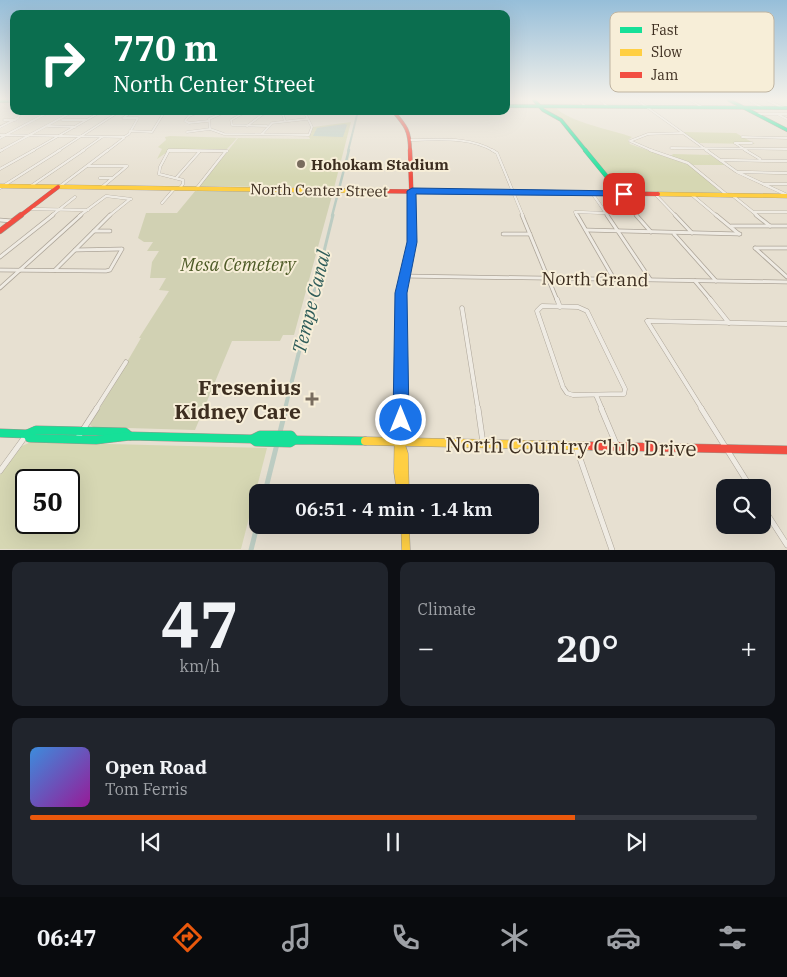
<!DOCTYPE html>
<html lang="en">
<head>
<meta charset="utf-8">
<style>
	:root { --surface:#171b24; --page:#20242c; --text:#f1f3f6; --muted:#9ea1a6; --line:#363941; --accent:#ea580c }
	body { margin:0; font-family:"IBM Plex Serif",serif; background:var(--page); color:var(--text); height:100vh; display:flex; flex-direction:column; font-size:19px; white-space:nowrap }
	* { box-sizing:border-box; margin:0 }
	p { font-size:16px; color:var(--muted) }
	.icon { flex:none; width:28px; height:28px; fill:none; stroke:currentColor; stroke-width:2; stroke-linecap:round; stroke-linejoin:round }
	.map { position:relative; height:550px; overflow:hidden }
	.panel { display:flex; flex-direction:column; gap:12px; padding:12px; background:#0d0f14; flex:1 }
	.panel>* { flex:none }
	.top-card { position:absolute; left:10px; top:10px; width:500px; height:105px; border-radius:10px; box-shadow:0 5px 20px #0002; background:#0b6e4f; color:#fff; overflow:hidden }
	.controls { position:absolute; left:716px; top:479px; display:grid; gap:10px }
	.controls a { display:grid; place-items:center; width:55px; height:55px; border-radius:10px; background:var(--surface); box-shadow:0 5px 20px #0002; font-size:25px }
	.speed { position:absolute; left:15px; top:469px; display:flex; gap:10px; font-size:25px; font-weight:700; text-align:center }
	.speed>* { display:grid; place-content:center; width:65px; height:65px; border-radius:50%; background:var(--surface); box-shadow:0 5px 20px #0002; line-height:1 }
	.speed .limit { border:2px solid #111; border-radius:8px; background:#fff; color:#111 }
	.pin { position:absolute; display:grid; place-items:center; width:42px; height:42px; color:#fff; margin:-21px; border-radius:10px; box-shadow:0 2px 8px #0006 }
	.me { position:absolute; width:55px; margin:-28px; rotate:0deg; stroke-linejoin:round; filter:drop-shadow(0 0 4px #0008) }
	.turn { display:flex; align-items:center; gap:18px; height:105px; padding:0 20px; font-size:22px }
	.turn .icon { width:65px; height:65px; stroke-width:2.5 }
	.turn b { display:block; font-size:35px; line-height:42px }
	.big { font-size:38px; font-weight:600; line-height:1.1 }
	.panel .tile { flex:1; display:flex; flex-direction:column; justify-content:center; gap:8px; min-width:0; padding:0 18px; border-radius:10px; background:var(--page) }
	.panel .dial { align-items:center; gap:0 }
	.dial b { font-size:65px; line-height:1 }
	.song { display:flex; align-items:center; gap:15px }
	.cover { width:60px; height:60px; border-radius:8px; background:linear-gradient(135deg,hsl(210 70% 55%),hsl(300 70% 35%)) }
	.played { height:5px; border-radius:2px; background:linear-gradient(90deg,var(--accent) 75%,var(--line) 75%) }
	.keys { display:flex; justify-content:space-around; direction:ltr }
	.heat { display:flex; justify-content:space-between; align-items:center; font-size:28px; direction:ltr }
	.panel .tiles { flex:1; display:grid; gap:12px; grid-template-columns:1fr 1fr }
	.tile:last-child { grid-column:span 2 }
	.trip { position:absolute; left:249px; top:484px; width:290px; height:50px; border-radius:10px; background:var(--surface); box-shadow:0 5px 20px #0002; font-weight:600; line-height:50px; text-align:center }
	.tabs { display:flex; height:80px; justify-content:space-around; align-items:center; background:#090b0e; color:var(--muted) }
	.tabs .icon { width:35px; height:35px }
	.tabs .active { color:var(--accent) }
	.tabs b { font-size:22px; color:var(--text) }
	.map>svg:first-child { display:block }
	.green { fill:#d6d7b3; fill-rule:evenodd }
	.cemetery { fill:#d1d1b3 }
	.water { fill:#bcccc2 }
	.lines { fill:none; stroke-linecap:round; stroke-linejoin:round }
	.canal-far4 { stroke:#bcccc2; stroke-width:2 }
	.canal-far3 { stroke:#bcccc2; stroke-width:2.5 }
	.canal-far2 { stroke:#bcccc2; stroke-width:3 }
	.canal-far1 { stroke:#bcccc2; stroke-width:4 }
	.canal { stroke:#bcccc2; stroke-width:5 }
	.street-far4-casing { stroke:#ada599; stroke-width:2.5 }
	.street-far3-casing { stroke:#ada599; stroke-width:3 }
	.street-far2-casing { stroke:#ada599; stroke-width:4.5 }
	.street-far1-casing { stroke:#ada599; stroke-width:5 }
	.street-casing { stroke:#ada599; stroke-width:6 }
	.fast-far2-casing { stroke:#9c958a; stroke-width:4 }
	.fast-far1-casing { stroke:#9c958a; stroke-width:4.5 }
	.fast-casing { stroke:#9c958a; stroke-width:9 }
	.slow-far3-casing { stroke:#9c958a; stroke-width:4.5 }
	.slow-far2-casing { stroke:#9c958a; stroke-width:6 }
	.slow-far1-casing { stroke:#9c958a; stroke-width:8 }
	.slow-casing { stroke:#9c958a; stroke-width:9 }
	.jam-far3-casing { stroke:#9c958a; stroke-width:4 }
	.jam-far2-casing { stroke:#9c958a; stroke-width:4.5 }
	.jam-far1-casing { stroke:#9c958a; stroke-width:6 }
	.jam-casing { stroke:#9c958a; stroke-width:9 }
	.street-far4 { stroke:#efebe3; stroke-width:2 }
	.street-far3 { stroke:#efebe3; stroke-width:2.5 }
	.street-far2 { stroke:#efebe3; stroke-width:3 }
	.street-far1 { stroke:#efebe3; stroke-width:4 }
	.street { stroke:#efebe3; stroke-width:5 }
	.fast-far2 { stroke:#16e098; stroke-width:3 }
	.fast-far1 { stroke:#16e098; stroke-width:4 }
	.fast { stroke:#16e098; stroke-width:8 }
	.slow-far3 { stroke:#ffcf43; stroke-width:4 }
	.slow-far2 { stroke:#ffcf43; stroke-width:5 }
	.slow-far1 { stroke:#ffcf43; stroke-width:6 }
	.slow { stroke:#ffcf43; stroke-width:8 }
	.jam-far3 { stroke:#f24e42; stroke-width:3 }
	.jam-far2 { stroke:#f24e42; stroke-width:4 }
	.jam-far1 { stroke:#f24e42; stroke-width:5 }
	.jam { stroke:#f24e42; stroke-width:8 }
	.route { fill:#1a73e8; stroke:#114b97 }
	.poi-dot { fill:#786c5e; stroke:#f7eed8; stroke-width:2 }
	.labels { text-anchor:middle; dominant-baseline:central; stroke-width:4; stroke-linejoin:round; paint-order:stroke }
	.far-poi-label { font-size:15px; font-weight:bold; fill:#3d2e20; stroke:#f7eed8; text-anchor:start }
	.far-street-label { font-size:15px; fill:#3d2e20; stroke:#f7eed8 }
	.park-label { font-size:18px; font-style:italic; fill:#4d5a26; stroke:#f7eed8 }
	.street-label { font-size:18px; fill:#3d2e20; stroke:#f7eed8 }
	.water-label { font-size:19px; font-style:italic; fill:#2f5d5a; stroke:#f7eed8 }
	.near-poi-label { font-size:21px; font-weight:bold; fill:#3d2e20; stroke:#f7eed8; text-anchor:end }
	.near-street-label { font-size:21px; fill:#3d2e20; stroke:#f7eed8 }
	.key { fill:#f7eed8; stroke:#bfb4a1; stroke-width:1 }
	.key-label { font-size:14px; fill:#3d2e20 }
</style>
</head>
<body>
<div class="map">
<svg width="787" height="550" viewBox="0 0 787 550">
	<rect width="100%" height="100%" fill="#e7e0d1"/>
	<g class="green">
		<path d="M544,107H555C568,122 613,130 632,137L628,140L630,144L689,165L722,193L622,192L563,120L543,108Z"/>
		<polygon points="351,122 334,188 200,186 238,138 310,139 308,135 311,134 313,127"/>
		<polygon points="682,132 736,133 755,144 699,143"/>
		<polygon points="170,136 237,138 226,150 170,150 157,159 162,149 158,147 166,140 165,137"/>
		<polygon points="673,154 710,155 725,165 693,165 671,156"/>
		<path d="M31,442L267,448L241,549H0V475L22,446ZM26,480H69V522H26Z"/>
	</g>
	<polygon class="cemetery" points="196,190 333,192 294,335 283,335 280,341 232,341 195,430 93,427 90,425 91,422 128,362 127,362 141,338 139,338 169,291 159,290 166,278 150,278 152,262 159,251 147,251 153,242 144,242 138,238 146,213 177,213"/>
	<polygon class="water" points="345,124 347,125 343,137 313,136 317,128"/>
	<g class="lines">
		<polyline class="canal-far4" points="348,151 358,111"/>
		<polyline class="canal-far3" points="332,216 349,150"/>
		<polyline class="canal-far2" points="312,300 333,215"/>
		<polyline class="canal-far1" points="285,409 312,299"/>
		<g class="canal">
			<polyline points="265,492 286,408"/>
			<polyline points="251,550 258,522"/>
		</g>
		<defs>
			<g id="street-far4">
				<polyline points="579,100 586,107"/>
				<polyline points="600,100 608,107"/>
				<polyline points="637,100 708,151"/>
				<polyline points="690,100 702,107"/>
				<polyline points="748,100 764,108"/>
				<polyline points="766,100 784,108"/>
				<polyline points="201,111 189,116 185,121 189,123 208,121"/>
				<polyline points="247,111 231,120 232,125 267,126"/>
				<polyline points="72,113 96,114"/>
				<polyline points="756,114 787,114"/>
				<polyline points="283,115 285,121"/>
				<polyline points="779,115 787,119"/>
				<polyline points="123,118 133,111"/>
				<polyline points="124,118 138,118 129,134 124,137"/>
				<polyline points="4,120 15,120"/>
				<polyline points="62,120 86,120"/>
				<polyline points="48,126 75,127"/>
				<polyline points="247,126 267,111"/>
				<polyline points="0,127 18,118 22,111"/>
				<polyline points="210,129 224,134 309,135 312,127 304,111"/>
				<polyline points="210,129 209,119 227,111"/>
				<polyline points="130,131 152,132 165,111"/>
				<polyline points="187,132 210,129"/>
				<polyline points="262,134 272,123 307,119"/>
				<polyline points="0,135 124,137"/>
				<polyline points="742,137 787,138"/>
				<polyline points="0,138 51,111"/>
				<path d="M410,140C438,140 469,136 494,151"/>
				<polyline points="735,143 747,151"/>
				<polyline points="735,143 752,143"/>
				<polyline points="671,148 787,149"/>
				<polyline points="0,151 74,111"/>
				<polyline points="32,151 97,114"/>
				<polyline points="58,151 120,111"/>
				<polyline points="82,151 102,137"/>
				<polyline points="107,151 124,138"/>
				<polyline points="168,151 225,151"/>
				<polyline points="653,151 630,141 648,134 682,133"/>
			</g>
			<g id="street-far3">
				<polyline points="492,150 497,153 523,216"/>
				<polyline points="650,150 688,163 727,195"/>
				<polyline points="706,150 737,172 787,195"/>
				<polyline points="745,150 760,159"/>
				<polyline points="0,151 2,150"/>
				<polyline points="720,160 787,161"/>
				<polyline points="88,166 127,166"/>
				<polyline points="0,169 34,150"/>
				<polyline points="738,172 787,173"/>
				<polyline points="100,178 112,178"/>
				<polyline points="176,178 200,151"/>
				<polyline points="763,184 787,184"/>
				<polyline points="31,186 84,150"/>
				<polyline points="59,187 108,150"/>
				<polyline points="102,187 126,167"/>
				<polyline points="0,188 60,150"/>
				<polyline points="179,189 183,184 183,180 159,174 160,167 169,150 227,151"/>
				<polyline points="196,189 226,151"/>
				<polyline points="592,193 608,216"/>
				<polyline points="655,194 676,216"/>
				<polyline points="692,195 717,216"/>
				<polyline points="732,195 758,216"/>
				<polyline points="162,203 175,188"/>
				<polyline points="29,209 88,210"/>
				<polyline points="575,212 577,216"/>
				<polyline points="576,212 605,213"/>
				<polyline points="634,212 637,216"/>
				<polyline points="753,212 787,212"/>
				<polyline points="51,216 75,197"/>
				<polyline points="79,216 106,196 131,199"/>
				<polyline points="109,216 130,199"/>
			</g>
			<g id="street-far2">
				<polyline points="522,215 557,300"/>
				<polyline points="577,215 614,279"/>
				<polyline points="607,215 650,279"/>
				<polyline points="636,215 651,232"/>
				<polyline points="675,215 692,233"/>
				<polyline points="716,215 739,234"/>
				<polyline points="756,215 770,226"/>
				<polyline points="0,220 12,221"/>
				<polyline points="731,226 787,226"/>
				<polyline points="586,230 740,234"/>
				<polyline points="94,231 110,231"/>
				<polyline points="503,234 530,234"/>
				<polyline points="674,234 716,281"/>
				<polyline points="755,248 787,277"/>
				<polyline points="755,248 787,248"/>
				<polyline points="75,250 121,249"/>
				<polyline points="0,257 53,215"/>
				<polyline points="0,270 106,271 110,270 122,249"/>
				<polyline points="55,270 110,215"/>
				<polyline points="405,276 787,282"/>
				<polyline points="695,281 711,300"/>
				<polyline points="0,288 81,215"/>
			</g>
			<g id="street-far1">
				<polyline points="557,299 560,307"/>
				<polyline points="710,299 729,323"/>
				<polygon points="542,306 578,307 587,311 625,389 624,394 573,395 567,393 563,387 537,311"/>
				<polyline points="462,308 478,409"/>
				<polyline points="647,321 702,409"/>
				<polyline points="648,321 787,324"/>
				<polyline points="596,395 602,409"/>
				<polyline points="96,409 126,362"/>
			</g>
			<g id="street">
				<polyline points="478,408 483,443"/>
				<polyline points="601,408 617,446"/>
				<polyline points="701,408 751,488"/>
				<polyline points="77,439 97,408"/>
				<polyline points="576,447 612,550"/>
				<polyline points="0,471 27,434"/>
				<polyline points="762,506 787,545"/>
			</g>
			<g id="fast-far2">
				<polyline points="534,100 543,110 561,120 586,151"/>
				<polyline points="729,100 787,130"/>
				<polyline points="0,101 14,101"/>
				<polyline points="506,106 787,108"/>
			</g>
			<polyline id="fast-far1" points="585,150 621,194"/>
			<g id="fast">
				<polyline points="0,433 27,434 36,430 125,432 130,436"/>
				<polyline points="27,434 29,438 96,440 130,436 252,439 256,442 290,443 295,440 365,441"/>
				<polyline points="252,439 260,435 291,435 295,440"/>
			</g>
			<g id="slow-far3">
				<polyline points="0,186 366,191"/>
				<polyline points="658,194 787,196"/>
			</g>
			<polyline id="slow-far2" points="401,300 407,267"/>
			<polyline id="slow-far1" points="399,409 401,299"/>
			<g id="slow">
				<polyline points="399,408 398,472 401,492"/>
				<polyline points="365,441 591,446"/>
				<polyline points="401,445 404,454 405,492"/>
				<polyline points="405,525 406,550"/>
			</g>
			<path id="jam-far3" d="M393,111C406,126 410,131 410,151"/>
			<g id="jam-far2">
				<polyline points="410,150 412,216"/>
				<polyline points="366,191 658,194"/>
				<polyline points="20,216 58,187"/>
			</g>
			<g id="jam-far1">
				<polyline points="0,231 21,215"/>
				<polyline points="407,267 412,229 412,215"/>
			</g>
			<polyline id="jam" points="591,446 787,450"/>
		</defs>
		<use href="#street-far4" class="street-far4-casing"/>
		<use href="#street-far3" class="street-far3-casing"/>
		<use href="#street-far2" class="street-far2-casing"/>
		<use href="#street-far1" class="street-far1-casing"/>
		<use href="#street" class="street-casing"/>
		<use href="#fast-far2" class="fast-far2-casing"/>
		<use href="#fast-far1" class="fast-far1-casing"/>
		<use href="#fast" class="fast-casing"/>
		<use href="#slow-far3" class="slow-far3-casing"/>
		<use href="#slow-far2" class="slow-far2-casing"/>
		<use href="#slow-far1" class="slow-far1-casing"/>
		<use href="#slow" class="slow-casing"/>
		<use href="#jam-far3" class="jam-far3-casing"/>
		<use href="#jam-far2" class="jam-far2-casing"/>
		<use href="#jam-far1" class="jam-far1-casing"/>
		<use href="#jam" class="jam-casing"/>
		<use href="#street-far4" class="street-far4"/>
		<use href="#street-far3" class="street-far3"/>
		<use href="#street-far2" class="street-far2"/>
		<use href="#street-far1" class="street-far1"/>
		<use href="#street" class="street"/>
		<use href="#fast-far2" class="fast-far2"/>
		<use href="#fast-far1" class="fast-far1"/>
		<use href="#fast" class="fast"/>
		<use href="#slow-far3" class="slow-far3"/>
		<use href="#slow-far2" class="slow-far2"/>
		<use href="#slow-far1" class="slow-far1"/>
		<use href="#slow" class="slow"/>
		<use href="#jam-far3" class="jam-far3"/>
		<use href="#jam-far2" class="jam-far2"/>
		<use href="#jam-far1" class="jam-far1"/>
		<use href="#jam" class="jam"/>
	</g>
	<linearGradient id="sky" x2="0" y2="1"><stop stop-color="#96bed9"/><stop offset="0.56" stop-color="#f4f1ea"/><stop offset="1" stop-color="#f4f1ea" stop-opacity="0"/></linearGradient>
	<rect width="787" height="177" fill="url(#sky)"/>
	<polygon class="route" points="412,188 624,191 628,194 624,196 416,194 417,242 407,293 409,420 406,425 401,427 395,425 393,420 395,293 407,242 407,191"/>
	<g class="poi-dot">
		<circle cx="301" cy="164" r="5"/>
		<path d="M309.5 391.5h5v5h5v5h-5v5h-5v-5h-5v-5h5z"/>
	</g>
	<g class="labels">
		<g class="far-poi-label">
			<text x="311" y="164">Hohokam Stadium</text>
		</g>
		<g class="far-street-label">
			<text transform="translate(319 190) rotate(1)">North Center Street</text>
		</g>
		<g class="park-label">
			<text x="238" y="264">Mesa Cemetery</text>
		</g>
		<g class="street-label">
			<text transform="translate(595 279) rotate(1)">North Grand</text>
		</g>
		<g class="water-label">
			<text transform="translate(311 302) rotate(-76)">Tempe Canal</text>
		</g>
		<g class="near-poi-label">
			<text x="301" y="387">Fresenius<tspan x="301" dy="24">Kidney Care</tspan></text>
		</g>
		<g class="near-street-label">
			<text transform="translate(571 446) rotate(1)">North Country Club Drive</text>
		</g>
	</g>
	<rect x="610" y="12" width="164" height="80" rx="8" class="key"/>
	<rect x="620" y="27" width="22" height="6" fill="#16e098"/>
	<rect x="620" y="49" width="22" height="7" fill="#ffcf43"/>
	<rect x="620" y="72" width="22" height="6" fill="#f24e42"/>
	<g class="key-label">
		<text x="651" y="35">Fast</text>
		<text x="651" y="57">Slow</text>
		<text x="651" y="80">Jam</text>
	</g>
</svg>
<div class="controls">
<a><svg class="icon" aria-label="search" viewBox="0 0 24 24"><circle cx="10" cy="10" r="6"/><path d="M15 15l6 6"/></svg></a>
</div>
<div class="speed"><div class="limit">50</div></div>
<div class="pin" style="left:624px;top:194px;background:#d93025"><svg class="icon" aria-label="arrive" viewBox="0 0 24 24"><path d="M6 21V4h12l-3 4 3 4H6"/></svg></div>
<svg class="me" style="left:401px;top:420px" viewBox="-20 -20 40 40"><circle r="17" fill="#1a73e8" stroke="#fff" stroke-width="3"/><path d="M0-11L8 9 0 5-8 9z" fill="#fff"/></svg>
<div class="trip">06:51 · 4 min · 1.4 km</div>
<div class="top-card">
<div class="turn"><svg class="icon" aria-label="right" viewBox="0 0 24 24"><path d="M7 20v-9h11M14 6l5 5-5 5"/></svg><div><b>770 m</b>North Center Street</div></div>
</div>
</div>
<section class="panel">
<div class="tiles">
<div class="tile dial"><b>47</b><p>km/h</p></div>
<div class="tile"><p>Climate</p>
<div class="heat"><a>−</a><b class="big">20°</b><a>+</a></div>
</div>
<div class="tile">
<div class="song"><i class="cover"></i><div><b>Open Road</b><p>Tom Ferris</p></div></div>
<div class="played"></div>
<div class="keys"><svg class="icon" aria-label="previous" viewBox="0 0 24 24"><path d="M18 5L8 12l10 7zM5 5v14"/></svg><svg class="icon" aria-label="pause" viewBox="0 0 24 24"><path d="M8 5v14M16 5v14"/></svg><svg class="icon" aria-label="next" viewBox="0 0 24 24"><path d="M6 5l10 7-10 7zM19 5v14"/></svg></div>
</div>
</div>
</section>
<nav class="tabs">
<b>06:47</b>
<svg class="icon active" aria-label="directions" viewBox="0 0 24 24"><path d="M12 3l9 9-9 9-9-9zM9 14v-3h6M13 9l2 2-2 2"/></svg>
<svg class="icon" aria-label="music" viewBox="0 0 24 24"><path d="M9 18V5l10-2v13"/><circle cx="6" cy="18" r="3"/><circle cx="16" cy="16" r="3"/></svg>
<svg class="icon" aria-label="phone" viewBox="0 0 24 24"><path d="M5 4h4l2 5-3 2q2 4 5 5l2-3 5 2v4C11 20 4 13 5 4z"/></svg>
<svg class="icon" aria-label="climate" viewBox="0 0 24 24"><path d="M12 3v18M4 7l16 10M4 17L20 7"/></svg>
<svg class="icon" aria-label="car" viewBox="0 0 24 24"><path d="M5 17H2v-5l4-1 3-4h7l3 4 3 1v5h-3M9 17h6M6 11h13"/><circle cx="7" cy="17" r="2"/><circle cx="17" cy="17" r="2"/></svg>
<svg class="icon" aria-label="filters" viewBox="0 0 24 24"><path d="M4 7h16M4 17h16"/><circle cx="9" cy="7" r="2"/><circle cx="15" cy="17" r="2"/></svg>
</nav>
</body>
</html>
